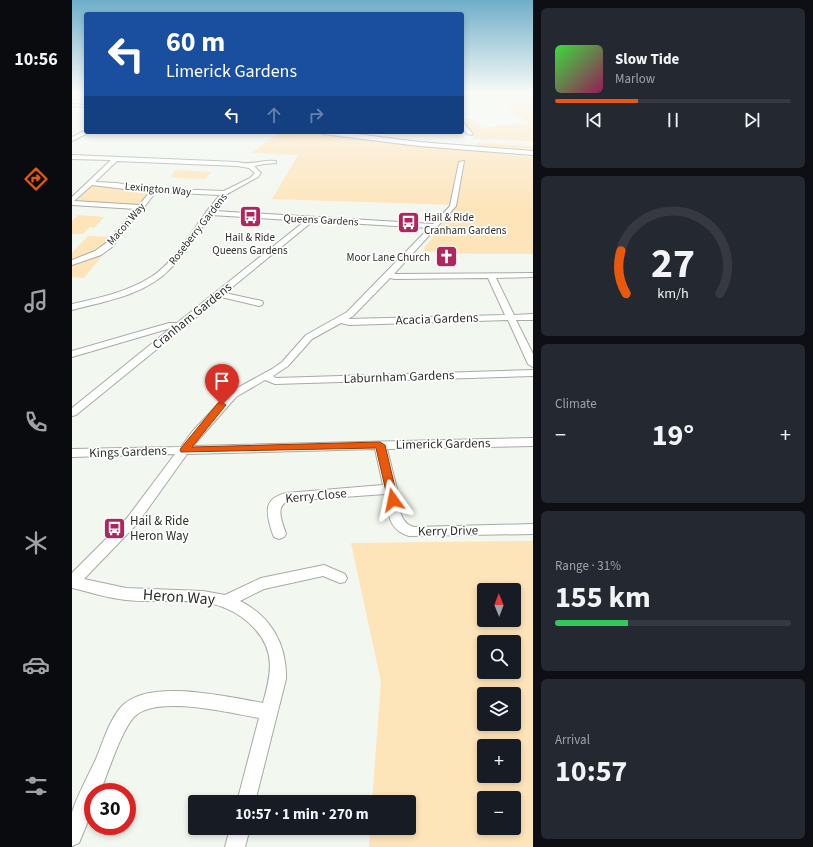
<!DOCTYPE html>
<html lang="en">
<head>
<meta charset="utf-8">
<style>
	:root { --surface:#171b24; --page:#242831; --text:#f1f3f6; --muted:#9ea1a6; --line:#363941; --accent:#ea580c }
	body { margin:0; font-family:"Source Sans 3",sans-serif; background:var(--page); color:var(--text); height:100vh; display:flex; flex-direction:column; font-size:15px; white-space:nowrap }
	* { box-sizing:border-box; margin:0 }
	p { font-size:13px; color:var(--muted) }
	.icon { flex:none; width:22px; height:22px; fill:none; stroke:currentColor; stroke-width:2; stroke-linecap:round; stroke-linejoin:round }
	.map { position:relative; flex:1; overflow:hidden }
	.sheet { display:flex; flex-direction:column; gap:8px; padding:8px; background:#0d0f14; width:280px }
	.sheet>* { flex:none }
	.guide { position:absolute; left:12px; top:12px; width:380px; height:122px; border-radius:4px; box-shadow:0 2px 6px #0003; background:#1a4fa0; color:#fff; overflow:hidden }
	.needle { width:26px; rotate:359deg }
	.controls { position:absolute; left:405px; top:583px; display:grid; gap:8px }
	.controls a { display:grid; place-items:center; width:44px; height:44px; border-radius:4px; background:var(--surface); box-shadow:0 2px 6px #0003; font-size:20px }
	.speed { position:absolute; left:12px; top:783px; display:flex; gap:8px; font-size:20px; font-weight:700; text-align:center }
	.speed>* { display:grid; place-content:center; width:52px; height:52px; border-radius:50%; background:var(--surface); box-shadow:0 2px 6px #0003; line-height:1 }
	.speed .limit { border:6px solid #d22; background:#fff; color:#111 }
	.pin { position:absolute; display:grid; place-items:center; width:34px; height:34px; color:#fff; margin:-41px -17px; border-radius:50% 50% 50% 0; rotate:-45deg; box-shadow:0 0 4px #0007 }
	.pin .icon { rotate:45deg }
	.me { position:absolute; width:44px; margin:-22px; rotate:348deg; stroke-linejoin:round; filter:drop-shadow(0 0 3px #0008) }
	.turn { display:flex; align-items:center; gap:14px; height:84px; padding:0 16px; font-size:18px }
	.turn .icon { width:52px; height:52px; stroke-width:2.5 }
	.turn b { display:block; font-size:28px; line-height:34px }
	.lanes { display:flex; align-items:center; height:38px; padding:0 16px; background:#0003; justify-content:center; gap:20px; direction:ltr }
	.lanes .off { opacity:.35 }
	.big { font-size:30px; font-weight:700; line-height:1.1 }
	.sheet .tile { flex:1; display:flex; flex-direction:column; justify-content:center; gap:6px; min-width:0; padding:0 14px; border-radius:6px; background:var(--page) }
	.sheet .dial { align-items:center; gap:0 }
	.dial svg { height:104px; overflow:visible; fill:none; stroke:var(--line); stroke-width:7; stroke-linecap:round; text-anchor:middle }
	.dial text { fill:var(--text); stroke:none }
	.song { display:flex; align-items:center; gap:12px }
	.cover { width:48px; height:48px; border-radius:6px; background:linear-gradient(135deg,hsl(120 70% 55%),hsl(330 70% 35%)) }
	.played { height:4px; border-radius:2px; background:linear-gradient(90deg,var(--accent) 35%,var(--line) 35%) }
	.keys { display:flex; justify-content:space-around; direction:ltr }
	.heat { display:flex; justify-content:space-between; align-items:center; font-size:22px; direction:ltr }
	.charge { height:6px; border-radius:3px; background:linear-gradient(90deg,#34c759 31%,var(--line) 0) }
	.trip { position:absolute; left:116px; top:795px; width:228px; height:40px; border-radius:4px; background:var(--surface); box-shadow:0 2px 6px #0003; font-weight:700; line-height:40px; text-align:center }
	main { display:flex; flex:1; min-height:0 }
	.tab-bar { display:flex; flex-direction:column; width:72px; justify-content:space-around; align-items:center; background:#090b0e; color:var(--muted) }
	.tab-bar .icon { width:28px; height:28px }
	.tab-bar .current { color:var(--accent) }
	.tab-bar b { font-size:18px; color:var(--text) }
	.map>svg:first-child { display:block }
	.green { fill:#fee4b9; fill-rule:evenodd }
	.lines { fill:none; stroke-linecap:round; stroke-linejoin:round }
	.minor-casing { stroke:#a6aba3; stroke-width:2 }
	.highway-casing { stroke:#a6aba3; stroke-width:2 }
	.minor { fill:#fff; fill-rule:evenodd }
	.highway { fill:#fff; fill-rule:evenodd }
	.route { fill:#ea580c; stroke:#983908 }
	.labels { text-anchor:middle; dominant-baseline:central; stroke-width:3.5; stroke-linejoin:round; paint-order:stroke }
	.far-street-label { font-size:11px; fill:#2e302c; stroke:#fff }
	.far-poi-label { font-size:11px; fill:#2e302c; stroke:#fff; text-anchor:start }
	.street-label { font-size:13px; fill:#2e302c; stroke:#fff }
	.poi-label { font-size:13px; fill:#2e302c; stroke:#fff; text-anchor:start }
	.near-street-label { font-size:16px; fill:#2e302c; stroke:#fff }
</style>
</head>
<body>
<main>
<nav class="tab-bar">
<b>10:56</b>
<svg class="icon current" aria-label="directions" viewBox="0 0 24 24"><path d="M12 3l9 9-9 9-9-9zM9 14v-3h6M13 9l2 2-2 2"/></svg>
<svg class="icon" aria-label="music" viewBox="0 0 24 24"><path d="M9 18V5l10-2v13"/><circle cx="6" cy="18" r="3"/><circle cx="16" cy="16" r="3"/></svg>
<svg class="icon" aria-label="phone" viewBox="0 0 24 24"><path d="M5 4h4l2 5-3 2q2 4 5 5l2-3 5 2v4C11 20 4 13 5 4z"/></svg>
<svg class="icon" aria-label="climate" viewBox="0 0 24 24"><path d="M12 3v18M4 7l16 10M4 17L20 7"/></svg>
<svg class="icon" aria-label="car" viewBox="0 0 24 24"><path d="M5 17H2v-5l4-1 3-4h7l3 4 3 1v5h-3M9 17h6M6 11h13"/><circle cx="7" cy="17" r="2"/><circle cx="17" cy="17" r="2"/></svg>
<svg class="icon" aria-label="filters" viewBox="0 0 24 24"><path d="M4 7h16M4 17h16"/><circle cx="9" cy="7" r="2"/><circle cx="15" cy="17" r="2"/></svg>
</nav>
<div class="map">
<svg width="461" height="847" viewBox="0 0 461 847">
	<rect width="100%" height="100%" fill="#f2f7ef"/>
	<g class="green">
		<polygon points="390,92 461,92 461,141 401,139 402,135 390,119 401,119 410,128 425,127 423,125 459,124 439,111 443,111 429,102 390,103"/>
		<polygon points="210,132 241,132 320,143 461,157 461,254 403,254 350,251 385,205 200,199 226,155 180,153 195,141"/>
		<polygon points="405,143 461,146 461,149 405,146"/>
		<polygon points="107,170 109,170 139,172 133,179 105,178 99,176 102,171"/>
		<polygon points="21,185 79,192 68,205 65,206 3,202"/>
		<polygon points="6,215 32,217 22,228 18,227 11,234 0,234 0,221"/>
		<polygon points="16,236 41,237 23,252 0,260 0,253"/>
		<polygon points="34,251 12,278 0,277 0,266 21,259"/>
		<path d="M461,541V847H297L298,828H337V802H300L309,682L279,543ZM412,590H442V620H412ZM412,642H442V672H412ZM412,694H442V724H412ZM412,746H442V776H412ZM412,798H442V828H412Z"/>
	</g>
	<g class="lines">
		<defs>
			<g id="minor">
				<polygon points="0,104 14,105 14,107 0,106"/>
				<polygon points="390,121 401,134 400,135 395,134 390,126"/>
				<polygon points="14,130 14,132 17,132 16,133 0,141 0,137"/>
				<path d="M0,155L165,162C181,166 189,159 204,161V163L192,164L182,166L189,173L186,177L155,194L142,211L361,224L378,206L387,162L392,161L384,206L322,274L461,273V277L424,278L442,315L461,314V320H444L461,354V367L456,364L436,320L277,325L269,323L240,339L216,366L201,376L204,378L461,370V376L203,384L193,380L164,397L121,446L461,438V446L315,449L325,489L324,491C327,504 327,525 343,527L461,524V534L337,536C315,529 317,513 313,494L216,501C202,507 211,523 214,534L212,537L207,539L202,537C200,533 199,529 198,525C193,507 195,498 214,493L311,485L303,449L115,454L65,524L12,579L54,588L131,591L153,595L189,578L252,565L273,574L275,578L273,582L268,583L251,576L192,589L168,601C199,616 215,645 214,679L183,802H165L187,718C159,713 83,694 62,717C49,731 36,773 28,792H21V809L7,843L0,846C0,836 0,822 0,812C6,794 16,776 24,759C31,742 37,721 49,707C76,677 156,697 191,703C199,675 204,652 183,629C146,589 101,605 54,600C35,598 18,592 0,588V573L55,518L103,454L0,457V449L109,447L120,432L156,393L200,369L210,362L234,335L275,312L357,228L241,221L153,293L190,301L191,303L190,305L187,306L149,297L4,415L0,416V408L99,328L0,357V351L97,323H105L233,221L139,215C126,233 114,253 98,269C73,295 34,301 0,310V304C27,298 55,292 79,277C99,265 119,233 133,214L134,212L148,195L84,192L40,247L29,255L0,265V260L23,251L34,243L64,209L0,205V197L39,160L0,159ZM45,161L165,166L177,168L183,173L178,178L152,191L71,188L45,183L23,182ZM20,185L78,192L67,205L2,201ZM318,278L323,279L416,278L433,315L276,319L281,316Z"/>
				<polygon points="158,828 178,828 173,847 153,847"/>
			</g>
			<polygon id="highway" points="247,132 269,132 347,142 461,151 461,155 347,146 251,134"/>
		</defs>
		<use href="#minor" class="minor-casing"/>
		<use href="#highway" class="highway-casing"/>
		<use href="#minor" class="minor"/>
		<use href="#highway" class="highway"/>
	</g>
	<linearGradient id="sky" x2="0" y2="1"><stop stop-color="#6faec9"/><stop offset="0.44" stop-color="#f9fbf8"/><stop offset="1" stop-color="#f9fbf8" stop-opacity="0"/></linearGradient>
	<rect width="461" height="211" fill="url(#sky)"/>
	<polygon class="route" points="150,402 154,405 120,447 308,442 313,445 326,500 324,503 317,503 316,500 304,448 109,452 108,450 109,448 146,403"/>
	<defs>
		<symbol id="bus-square" viewBox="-11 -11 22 22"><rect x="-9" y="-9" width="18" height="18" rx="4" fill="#b2255c" stroke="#fff"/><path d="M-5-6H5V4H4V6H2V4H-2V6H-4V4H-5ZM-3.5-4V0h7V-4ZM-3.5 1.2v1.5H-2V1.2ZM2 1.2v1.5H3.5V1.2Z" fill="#fff"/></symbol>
		<symbol id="church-square" viewBox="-11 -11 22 22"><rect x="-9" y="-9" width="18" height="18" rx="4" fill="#b2255c" stroke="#fff"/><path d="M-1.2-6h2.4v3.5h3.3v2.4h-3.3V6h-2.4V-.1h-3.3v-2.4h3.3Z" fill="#fff"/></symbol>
	</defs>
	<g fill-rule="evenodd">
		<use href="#bus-square" x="166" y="204" width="25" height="25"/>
		<use href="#bus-square" x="324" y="210" width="25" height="25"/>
		<use href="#church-square" x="362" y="244" width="25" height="25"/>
		<use href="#bus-square" x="30" y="516" width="25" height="25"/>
	</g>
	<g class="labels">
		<g class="far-street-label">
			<text transform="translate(86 189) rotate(5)">Lexington Way</text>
			<text transform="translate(249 220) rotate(3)">Queens Gardens</text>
			<text transform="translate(54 224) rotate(-49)">Macon Way</text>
			<text transform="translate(126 229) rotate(-52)">Roseberry Gardens</text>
		</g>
		<g class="far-poi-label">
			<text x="352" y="217">Hail &amp; Ride<tspan x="352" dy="13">Cranham Gardens</tspan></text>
			<text x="178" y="237" text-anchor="middle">Hail &amp; Ride<tspan x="178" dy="13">Queens Gardens</tspan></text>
			<text x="358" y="257" text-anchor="end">Moor Lane Church</text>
		</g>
		<g class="street-label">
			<text transform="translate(120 316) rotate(-39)">Cranham Gardens</text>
			<text transform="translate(365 319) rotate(-2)">Acacia Gardens</text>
			<text transform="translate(327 377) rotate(-2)">Laburnham Gardens</text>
			<text transform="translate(371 444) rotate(-1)">Limerick Gardens</text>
			<text transform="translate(56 452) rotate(-2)">Kings Gardens</text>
			<text transform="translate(244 496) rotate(-5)">Kerry Close</text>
			<text transform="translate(376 531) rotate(-1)">Kerry Drive</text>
		</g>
		<g class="poi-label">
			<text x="58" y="521">Hail &amp; Ride<tspan x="58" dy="15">Heron Way</tspan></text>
		</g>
		<g class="near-street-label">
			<text transform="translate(107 597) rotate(4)">Heron Way</text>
		</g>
	</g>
</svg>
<div class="controls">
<a><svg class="needle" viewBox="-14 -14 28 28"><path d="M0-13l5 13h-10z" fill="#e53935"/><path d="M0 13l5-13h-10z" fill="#9ea1a6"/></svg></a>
<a><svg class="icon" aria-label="search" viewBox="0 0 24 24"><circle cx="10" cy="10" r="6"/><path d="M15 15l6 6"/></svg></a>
<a><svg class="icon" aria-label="layers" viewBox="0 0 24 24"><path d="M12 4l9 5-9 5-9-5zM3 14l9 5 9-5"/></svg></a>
<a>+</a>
<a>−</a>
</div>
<div class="speed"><div class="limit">30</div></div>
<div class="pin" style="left:150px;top:405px;background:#d93025"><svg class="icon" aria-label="arrive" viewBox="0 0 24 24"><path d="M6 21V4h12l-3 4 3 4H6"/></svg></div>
<svg class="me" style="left:321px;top:500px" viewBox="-20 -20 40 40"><path d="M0-17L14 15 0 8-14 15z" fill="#ea580c" stroke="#fff" stroke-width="4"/></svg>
<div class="trip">10:57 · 1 min · 270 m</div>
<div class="guide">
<div class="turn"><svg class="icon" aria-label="left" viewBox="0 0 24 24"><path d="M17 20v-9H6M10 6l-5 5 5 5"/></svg><div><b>60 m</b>Limerick Gardens</div></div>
<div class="lanes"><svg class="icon" aria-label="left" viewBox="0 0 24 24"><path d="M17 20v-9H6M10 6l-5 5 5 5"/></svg><svg class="icon off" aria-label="ahead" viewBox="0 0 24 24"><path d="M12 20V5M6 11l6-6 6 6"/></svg><svg class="icon off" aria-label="right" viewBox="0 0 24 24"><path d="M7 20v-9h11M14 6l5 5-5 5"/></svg></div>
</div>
</div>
<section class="sheet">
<div class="tile">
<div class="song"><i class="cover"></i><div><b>Slow Tide</b><p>Marlow</p></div></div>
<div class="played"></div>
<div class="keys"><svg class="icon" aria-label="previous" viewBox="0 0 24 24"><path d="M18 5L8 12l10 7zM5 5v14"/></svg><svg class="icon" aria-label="pause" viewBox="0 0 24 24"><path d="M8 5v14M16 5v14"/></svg><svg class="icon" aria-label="next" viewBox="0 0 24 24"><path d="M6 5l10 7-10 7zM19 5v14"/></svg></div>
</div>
<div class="tile dial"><svg viewBox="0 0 100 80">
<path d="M14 69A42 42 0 1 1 86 69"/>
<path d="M14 69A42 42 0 0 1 10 36" stroke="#ea580c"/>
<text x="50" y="56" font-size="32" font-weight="700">27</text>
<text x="50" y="72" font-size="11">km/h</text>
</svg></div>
<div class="tile"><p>Climate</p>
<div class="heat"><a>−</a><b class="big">19°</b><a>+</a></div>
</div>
<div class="tile"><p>Range · 31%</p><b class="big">155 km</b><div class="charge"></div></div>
<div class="tile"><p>Arrival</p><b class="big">10:57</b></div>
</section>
</main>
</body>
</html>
